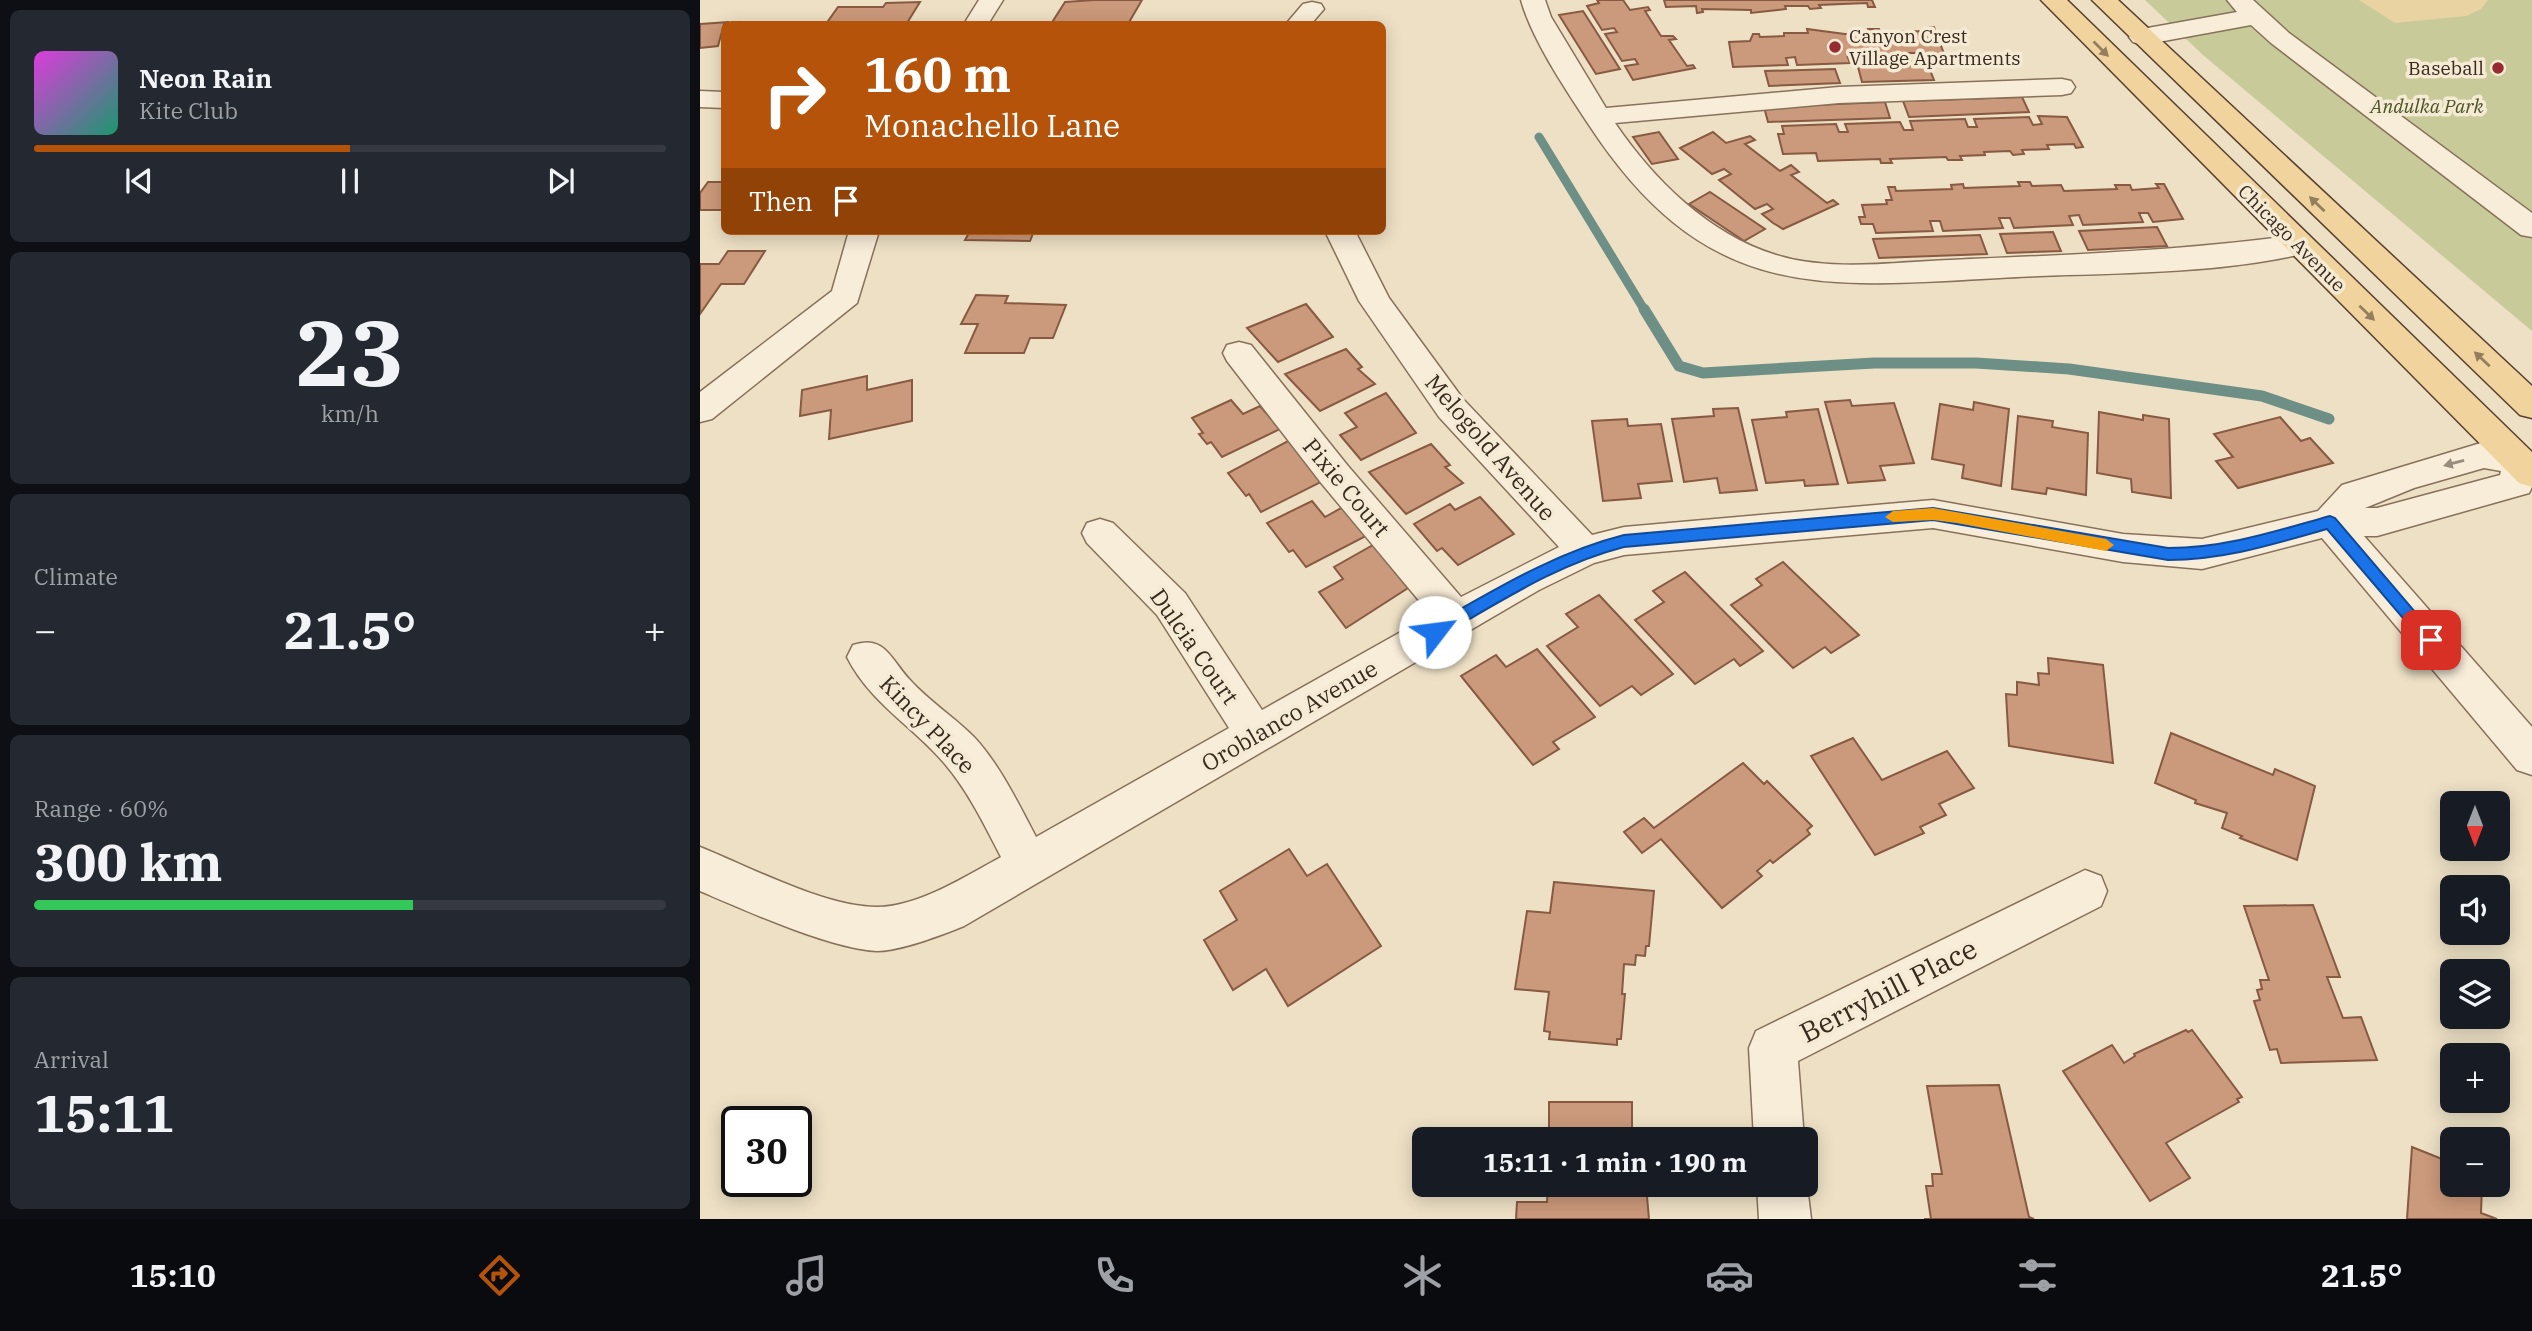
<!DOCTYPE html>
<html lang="en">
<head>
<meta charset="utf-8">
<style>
	:root { --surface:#171b24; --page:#242831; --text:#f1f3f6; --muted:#9ea1a6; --line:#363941; --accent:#b45309 }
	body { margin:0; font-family:"IBM Plex Serif",serif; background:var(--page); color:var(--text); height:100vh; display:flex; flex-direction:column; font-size:26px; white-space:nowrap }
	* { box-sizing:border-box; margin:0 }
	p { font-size:23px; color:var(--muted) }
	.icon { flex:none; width:38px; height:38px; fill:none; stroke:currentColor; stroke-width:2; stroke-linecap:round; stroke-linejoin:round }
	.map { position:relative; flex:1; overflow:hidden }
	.side { display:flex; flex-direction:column; gap:10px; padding:10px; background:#0d0f14; width:700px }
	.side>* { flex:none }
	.banner { position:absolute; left:21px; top:21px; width:665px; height:214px; border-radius:10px; box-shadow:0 4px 18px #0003; background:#b45309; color:#fff; overflow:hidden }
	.needle { width:46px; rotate:180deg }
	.controls { position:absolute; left:1740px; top:791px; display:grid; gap:14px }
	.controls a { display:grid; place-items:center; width:70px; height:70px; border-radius:10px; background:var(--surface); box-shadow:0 4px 18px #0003; font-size:35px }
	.speed { position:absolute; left:21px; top:1106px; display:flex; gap:14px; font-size:35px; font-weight:700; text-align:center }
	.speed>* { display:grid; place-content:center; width:91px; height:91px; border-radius:50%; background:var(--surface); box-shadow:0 4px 18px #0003; line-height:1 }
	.speed .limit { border:4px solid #111; border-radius:10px; background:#fff; color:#111 }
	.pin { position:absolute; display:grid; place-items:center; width:60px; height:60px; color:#fff; margin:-30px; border-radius:14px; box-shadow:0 4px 10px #0006 }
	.me { position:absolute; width:77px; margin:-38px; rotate:60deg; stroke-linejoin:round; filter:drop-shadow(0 0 5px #0008) }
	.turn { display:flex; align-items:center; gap:24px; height:147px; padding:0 28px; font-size:32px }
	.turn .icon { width:91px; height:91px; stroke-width:2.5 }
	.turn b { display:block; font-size:49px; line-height:60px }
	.then { display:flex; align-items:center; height:66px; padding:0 28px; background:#0003; gap:14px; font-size:26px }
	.big { font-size:52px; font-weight:700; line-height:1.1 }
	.side .tile { flex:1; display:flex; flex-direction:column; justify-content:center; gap:10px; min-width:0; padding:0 24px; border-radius:10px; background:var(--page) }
	.side .dial { align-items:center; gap:0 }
	.dial b { font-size:91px; line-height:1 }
	.song { display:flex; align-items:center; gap:21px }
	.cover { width:84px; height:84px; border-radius:10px; background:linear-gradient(135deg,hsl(300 70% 55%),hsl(160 70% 35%)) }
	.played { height:7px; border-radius:4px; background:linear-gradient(90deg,var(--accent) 50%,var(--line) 50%) }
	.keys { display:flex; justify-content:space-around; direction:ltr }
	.heat { display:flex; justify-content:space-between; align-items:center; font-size:38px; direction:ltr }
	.charge { height:10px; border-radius:5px; background:linear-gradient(90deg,#34c759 60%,var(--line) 0) }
	.trip { position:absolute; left:712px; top:1127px; width:406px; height:70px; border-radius:10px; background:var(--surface); box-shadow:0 4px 18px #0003; font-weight:700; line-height:70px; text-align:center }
	.tab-bar { display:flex; height:112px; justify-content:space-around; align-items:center; background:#090b0e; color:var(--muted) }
	.tab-bar .icon { width:49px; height:49px }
	.tab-bar .current { color:var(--accent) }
	.tab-bar b { font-size:32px; color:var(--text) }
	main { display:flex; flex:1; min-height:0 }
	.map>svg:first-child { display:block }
	.green { fill:#c8cb99 }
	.sand { fill:#e9d3a2 }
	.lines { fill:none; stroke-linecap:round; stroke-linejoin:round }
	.stream-far1 { stroke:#6d8f85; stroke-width:9 }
	.stream { stroke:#6d8f85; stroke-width:11 }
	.building { fill:#cb997b; stroke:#875a41; stroke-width:2 }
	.minor-casing { stroke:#88715b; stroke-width:3 }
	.major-casing { stroke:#56402f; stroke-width:3 }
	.minor { fill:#f8edd8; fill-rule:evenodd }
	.major { fill:#f0d39d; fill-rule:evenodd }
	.oneway { fill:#947e5e }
	.oneway2 { fill:#988c7c }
	.route { fill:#1a73e8; stroke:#114b97; stroke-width:2 }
	.slow { fill:#f59e0b }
	.poi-dot { fill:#962c31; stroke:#f5ead4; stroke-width:2.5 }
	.labels { text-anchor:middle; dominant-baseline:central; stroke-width:7; stroke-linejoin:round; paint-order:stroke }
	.far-poi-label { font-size:19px; fill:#382a1f; stroke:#f5ead4; text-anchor:start }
	.far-park-label { font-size:19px; font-style:italic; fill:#4b5426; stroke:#f5ead4 }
	.far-street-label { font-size:19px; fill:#382a1f; stroke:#f5ead4 }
	.street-label { font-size:23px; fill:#382a1f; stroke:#f5ead4 }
	.near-street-label { font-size:28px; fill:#382a1f; stroke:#f5ead4 }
</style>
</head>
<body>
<main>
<section class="side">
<div class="tile">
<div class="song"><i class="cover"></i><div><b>Neon Rain</b><p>Kite Club</p></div></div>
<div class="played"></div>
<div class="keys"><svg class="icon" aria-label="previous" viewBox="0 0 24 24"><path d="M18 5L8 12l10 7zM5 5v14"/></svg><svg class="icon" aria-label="pause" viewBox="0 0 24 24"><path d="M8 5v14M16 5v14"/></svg><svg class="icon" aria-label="next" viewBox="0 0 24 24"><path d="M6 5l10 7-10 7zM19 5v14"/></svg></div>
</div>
<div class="tile dial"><b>23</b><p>km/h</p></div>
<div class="tile"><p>Climate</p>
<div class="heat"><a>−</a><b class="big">21.5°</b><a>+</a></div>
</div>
<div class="tile"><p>Range · 60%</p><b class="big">300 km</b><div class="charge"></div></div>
<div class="tile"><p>Arrival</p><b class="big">15:11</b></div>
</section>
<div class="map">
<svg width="1832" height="1219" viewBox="0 0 1832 1219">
	<rect width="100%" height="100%" fill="#ede0c5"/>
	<polygon class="green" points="1445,0 1832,0 1832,331 1503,55"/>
	<polygon class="sand" points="1659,0 1788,0 1781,9 1766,16 1695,23"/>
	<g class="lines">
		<polyline class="stream-far1" points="839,137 945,311"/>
		<polyline class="stream" points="944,309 979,366 1003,373 1174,363 1276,363 1369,369 1562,396 1629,419"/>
	</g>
	<g class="building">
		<polygon points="394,0 442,0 428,24 351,24 365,2"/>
		<polygon points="897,0 923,0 930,10 948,7 950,10 945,11 961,36 973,36 976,39 969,40 987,66 993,65 995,68 933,80 925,66 938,64 935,59 922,61 905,34 917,32 914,28 902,30 887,6 899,3"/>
		<polygon points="964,0 1172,0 1175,7 1168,7 1167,3 1119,5 1121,8 1110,9 1108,6 1085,6 1086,9 1051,13 1051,10 1002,9 1003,12 997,13 996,6 966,7"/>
		<polygon points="220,2 207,23 126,24 138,7 183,7 186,3"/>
		<polygon points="883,11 920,69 896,74 859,15"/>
		<polygon points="29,22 24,24 18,46 0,48 0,24"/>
		<polygon points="1234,27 1246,59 1220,60 1217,53 1208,53 1211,61 1158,62 1156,55 1147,55 1150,63 1097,65 1095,57 1086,58 1088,65 1033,67 1029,42 1050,41 1053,34 1059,34 1060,37 1084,36 1084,33 1108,33 1107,29 1145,34 1169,33 1168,29 1179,29 1180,32 1229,31 1227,28"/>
		<polygon points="1228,65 1234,80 1162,82 1158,67"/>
		<polygon points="1135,69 1140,83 1069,86 1065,71"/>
		<polygon points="1322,97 1329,112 1209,117 1203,101"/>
		<polygon points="1185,102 1190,118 1068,122 1064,107"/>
		<polygon points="1338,116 1367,117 1383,147 1376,148 1374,144 1347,145 1349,149 1322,150 1324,154 1313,155 1310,151 1284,152 1285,155 1260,156 1262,160 1248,160 1246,157 1190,159 1192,163 1181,163 1180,159 1118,161 1116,153 1083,154 1078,134 1084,134 1082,126 1136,124 1139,132 1148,132 1145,124 1200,122 1204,130 1213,130 1210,121 1265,119 1268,127 1277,127 1274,119 1329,117 1333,125 1342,124"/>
		<polygon points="959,132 978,159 952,164 933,137"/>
		<polygon points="1013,132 1026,143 1050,136 1055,140 1045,144 1080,171 1091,165 1099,172 1091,175 1127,203 1133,200 1138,204 1083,229 1073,223 1062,214 1073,209 1067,204 1055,209 1019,180 1031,174 1024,169 1012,174 980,148"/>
		<polygon points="8,182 24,182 24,210 0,210 0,193"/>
		<polygon points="1318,182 1330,182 1332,186 1361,185 1364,191 1417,189 1415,185 1430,185 1432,190 1459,188 1456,184 1464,184 1483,219 1453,222 1448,213 1439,213 1443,222 1383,225 1379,215 1369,216 1373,225 1314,228 1310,218 1299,218 1303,228 1243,231 1240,221 1230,221 1233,231 1176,233 1173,224 1161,224 1159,217 1165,217 1162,205 1187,204 1186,200 1192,200 1188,187 1195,187 1196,191 1252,189 1251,185 1263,184 1264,188 1320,186"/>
		<polygon points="1010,192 1065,229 1044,241 989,204"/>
		<polygon points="1457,227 1467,246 1388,250 1379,231"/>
		<polygon points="270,231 334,231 330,241 265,240"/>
		<polygon points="1353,232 1361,251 1307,253 1300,234"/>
		<polygon points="1280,235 1287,254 1179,258 1173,239"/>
		<polygon points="28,251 65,251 44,284 21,284 0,314 0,264 19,264"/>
		<polygon points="276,295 308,296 305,303 366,305 353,338 330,338 324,353 265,353 278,324 261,324"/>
		<polygon points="606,304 633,337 578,362 547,328"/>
		<polygon points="646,349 662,367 658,369 675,384 620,411 585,374"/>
		<polygon points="167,376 167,390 212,380 212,421 129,439 131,410 100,416 102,390"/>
		<polygon points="686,393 716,433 661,460 640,435 657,427 645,413"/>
		<polygon points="531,400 543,414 560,406 580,429 522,457 511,442 507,444 499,434 503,433 492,418"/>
		<polygon points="1150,400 1152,406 1194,403 1214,463 1180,466 1185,480 1148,483 1125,402"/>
		<polygon points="1274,402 1309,409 1301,486 1262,478 1264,465 1232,459 1240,404 1273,410"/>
		<polygon points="1038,408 1057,490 1020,493 1017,478 984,482 972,419 1014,416 1013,409"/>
		<polygon points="1118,409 1138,484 1105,486 1104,480 1066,483 1052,420 1087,417 1086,412"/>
		<polygon points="1399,412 1443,420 1443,415 1469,419 1471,498 1432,492 1431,479 1397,473"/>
		<polygon points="1318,416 1353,421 1352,427 1388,433 1386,495 1347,488 1346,494 1312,489"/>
		<polygon points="1580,417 1601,441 1610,438 1633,463 1538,488 1516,461 1533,457 1514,434"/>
		<polygon points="927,419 928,426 961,424 972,481 938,484 941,498 903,501 892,421"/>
		<polygon points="590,440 623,481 561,512 549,494 546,496 528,473"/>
		<polygon points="731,444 750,465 745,467 763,483 706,514 669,472"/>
		<polygon points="780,497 814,534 758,565 742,548 737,551 714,524 750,504 755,510"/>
		<polygon points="612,501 625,517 643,507 666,536 606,567 593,550 589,552 567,523"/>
		<polygon points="673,545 708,588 646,628 619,592 643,579 634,567"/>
		<polygon points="1083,562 1159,635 1131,653 1125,647 1093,668 1031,605 1062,585 1056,579"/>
		<polygon points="985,572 1063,651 1040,666 1034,659 995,684 935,620 964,602 953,591"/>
		<polygon points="899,595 973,674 941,695 932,686 900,706 847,646 878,627 866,614"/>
		<polygon points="837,649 895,717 853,742 859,749 833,765 761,676 796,655 806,667"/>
		<polygon points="1348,658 1403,665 1413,763 1309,746 1306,694 1317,695 1317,682 1339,685 1338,673 1349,674"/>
		<polygon points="1471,733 1573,775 1575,769 1615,786 1597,860 1540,838 1542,836 1522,828 1527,813 1495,803 1496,800 1455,783"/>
		<polygon points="1153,738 1182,780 1247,751 1274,788 1239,804 1246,815 1220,827 1224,833 1175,855 1111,756"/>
		<polygon points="1043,763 1064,784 1067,781 1112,826 1107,830 1110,834 1073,863 1070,860 1057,871 1062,876 1022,908 961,839 942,853 924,832 944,818 954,828"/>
		<polygon points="589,849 607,876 627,864 681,946 588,1006 566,969 533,990 504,940 537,920 520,891"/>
		<polygon points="854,882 954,891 949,946 946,946 945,956 936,955 935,965 924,964 922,994 925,994 921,1039 917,1039 917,1045 849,1039 850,1032 844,1031 849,992 815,989 827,911 850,913"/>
		<polygon points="1613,905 1640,977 1627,977 1643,1018 1661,1017 1677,1060 1581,1063 1577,1049 1570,1050 1554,1001 1560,1000 1557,990 1562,989 1560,980 1569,980 1544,906"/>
		<polygon points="1486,1030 1488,1032 1492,1030 1542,1097 1537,1099 1539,1102 1466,1143 1490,1178 1450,1201 1363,1071 1412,1045 1424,1063 1435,1056 1434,1054"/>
		<polygon points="1299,1085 1329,1217 1334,1219 1224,1219 1231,1219 1226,1186 1233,1186 1232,1174 1242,1174 1227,1086"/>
		<rect x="849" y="1102" width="83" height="37"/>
		<polygon points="1712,1147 1752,1163 1752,1185 1782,1185 1781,1213 1797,1219 1707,1219"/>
		<polygon points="848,1185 946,1185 949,1219 816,1219 817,1202 847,1202"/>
	</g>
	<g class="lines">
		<defs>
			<g id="minor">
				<polygon points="279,0 303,0 288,24 264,24"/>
				<path d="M821,0H845L851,17L906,108L1139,87L1362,79L1371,81L1375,87L1371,93L1362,95L1139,103L915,123C954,180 1008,234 1076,255C1130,272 1195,262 1250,260C1366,255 1482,251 1598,235L1609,238L1613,245L1609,252C1530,273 1421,273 1339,276C1138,284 1015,317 889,125C866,90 832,40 821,0Z"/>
				<polygon points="1527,0 1553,0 1589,33 1832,213 1832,237 1821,235 1571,43 1551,25 1442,45 1433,42 1429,37 1433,32 1442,29 1537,12"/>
				<polygon points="612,2 621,4 624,9 611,24 586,24 603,4"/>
				<polygon points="0,91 24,92 24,108 0,107"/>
				<polygon points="149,231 179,231 157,303 12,419 0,422 0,392 132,291"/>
				<path d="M625,231H655L689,298L763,399L892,535L924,527L1233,500L1423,534L1502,539L1618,511L1642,485L1784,442L1832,453V487L1829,493L1677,536H1664L1832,727V775L1817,770L1622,538L1502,569L1423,562L1233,528L924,555L894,563L839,590L264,926C242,935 199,951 177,951C131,949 44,910 0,891V847C50,867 125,907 177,907C218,907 266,876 301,857C285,826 268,791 245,764C214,727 170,703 147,657L153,645C185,634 191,660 210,680C229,701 254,717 274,737C300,765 318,803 336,837L529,728L457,615L387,543L382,533L387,523L400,519L413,523L485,593L562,710L731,615L622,484L527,361L523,353L527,345L539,342L551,345L648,466L761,597L859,547L739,417L659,301ZM1784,468L1801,471L1800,475L1677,508H1665L1714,488Z"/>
				<polygon points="1385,870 1401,876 1407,891 1401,906 1098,1061 1104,1139 1054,1139 1049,1048 1056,1031"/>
				<polygon points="1106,1178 1111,1219 1059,1219 1057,1185 1106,1185"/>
			</g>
			<g id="major">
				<polygon points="1341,0 1367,0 1832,452 1832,487 1819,483"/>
				<polygon points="1392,0 1418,0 1832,386 1832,418 1820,415"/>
			</g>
		</defs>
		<use href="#minor" class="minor-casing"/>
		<use href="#major" class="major-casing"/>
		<use href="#minor" class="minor"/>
		<use href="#major" class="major"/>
	</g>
	<defs><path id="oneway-solid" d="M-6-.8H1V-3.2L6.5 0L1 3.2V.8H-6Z" transform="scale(1.75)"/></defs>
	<g class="oneway">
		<use href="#oneway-solid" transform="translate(1401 49) rotate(45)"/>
		<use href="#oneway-solid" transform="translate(1617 204) rotate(-136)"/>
		<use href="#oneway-solid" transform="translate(1667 313) rotate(44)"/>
		<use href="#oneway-solid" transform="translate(1782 359) rotate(-137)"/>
	</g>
	<use class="oneway2" href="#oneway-solid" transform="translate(1754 463) rotate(165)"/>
	<path class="route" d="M1233,508L1468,548C1525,548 1576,531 1630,516L1635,518L1739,640L1731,646L1725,644L1627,529C1574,544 1524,560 1468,560L1233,520L924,547C857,564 800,602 740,636L735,638L727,632L729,627C793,591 853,553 924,535Z"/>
	<polygon class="slow" points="1233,508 1406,539 1414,545 1406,551 1257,523 1233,520 1193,522 1185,517 1193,511"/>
	<g class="poi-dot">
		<circle cx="1135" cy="47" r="7"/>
		<circle cx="1798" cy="68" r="7"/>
	</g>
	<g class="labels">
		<g class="far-poi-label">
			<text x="1149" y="36">Canyon Crest<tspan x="1149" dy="22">Village Apartments</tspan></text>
			<text x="1784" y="68" text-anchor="end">Baseball</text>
		</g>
		<g class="far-park-label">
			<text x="1727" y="106">Andulka Park</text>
		</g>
		<g class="far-street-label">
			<text transform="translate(1592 238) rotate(45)">Chicago Avenue</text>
		</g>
		<g class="street-label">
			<text transform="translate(791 447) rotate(49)">Melogold Avenue</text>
			<text transform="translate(647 487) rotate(50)">Pixie Court</text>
			<text transform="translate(495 646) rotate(55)">Dulcia Court</text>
			<text transform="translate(589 715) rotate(-30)">Oroblanco Avenue</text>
			<text transform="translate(228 724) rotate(46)">Kincy Place</text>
		</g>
		<g class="near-street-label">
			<text transform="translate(1188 990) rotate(-27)">Berryhill Place</text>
		</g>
	</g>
</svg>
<div class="controls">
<a><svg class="needle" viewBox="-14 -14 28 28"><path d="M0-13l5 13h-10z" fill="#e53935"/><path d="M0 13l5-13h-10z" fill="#9ea1a6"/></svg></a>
<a><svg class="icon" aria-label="sound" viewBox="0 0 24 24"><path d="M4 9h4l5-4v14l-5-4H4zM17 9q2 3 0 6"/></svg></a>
<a><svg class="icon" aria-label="layers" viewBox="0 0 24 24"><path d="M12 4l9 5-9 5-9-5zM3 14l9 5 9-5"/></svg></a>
<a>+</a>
<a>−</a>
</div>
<div class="speed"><div class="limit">30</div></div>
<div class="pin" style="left:1731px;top:640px;background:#d93025"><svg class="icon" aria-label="arrive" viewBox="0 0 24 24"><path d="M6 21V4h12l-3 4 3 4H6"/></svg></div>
<svg class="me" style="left:735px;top:632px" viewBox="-20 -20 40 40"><circle r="19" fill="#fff"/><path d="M0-13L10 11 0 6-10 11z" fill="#1a73e8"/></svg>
<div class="trip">15:11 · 1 min · 190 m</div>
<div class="banner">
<div class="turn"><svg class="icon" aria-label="right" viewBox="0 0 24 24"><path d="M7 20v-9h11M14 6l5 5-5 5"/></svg><div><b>160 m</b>Monachello Lane</div></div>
<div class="then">Then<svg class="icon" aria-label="arrive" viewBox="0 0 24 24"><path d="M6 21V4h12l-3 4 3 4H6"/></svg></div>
</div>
</div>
</main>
<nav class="tab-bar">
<b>15:10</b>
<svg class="icon current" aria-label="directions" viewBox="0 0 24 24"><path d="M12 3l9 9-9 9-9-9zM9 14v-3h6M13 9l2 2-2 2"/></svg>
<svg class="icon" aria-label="music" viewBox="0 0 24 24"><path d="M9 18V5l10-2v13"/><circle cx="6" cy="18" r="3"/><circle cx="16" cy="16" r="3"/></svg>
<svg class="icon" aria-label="phone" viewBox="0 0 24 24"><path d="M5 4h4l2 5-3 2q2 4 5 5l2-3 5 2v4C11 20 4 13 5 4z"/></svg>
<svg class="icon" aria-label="climate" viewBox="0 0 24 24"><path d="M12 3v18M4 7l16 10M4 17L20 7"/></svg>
<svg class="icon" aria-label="car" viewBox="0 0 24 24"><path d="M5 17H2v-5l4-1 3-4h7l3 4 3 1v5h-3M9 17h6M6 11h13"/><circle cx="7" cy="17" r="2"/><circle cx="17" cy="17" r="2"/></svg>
<svg class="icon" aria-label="filters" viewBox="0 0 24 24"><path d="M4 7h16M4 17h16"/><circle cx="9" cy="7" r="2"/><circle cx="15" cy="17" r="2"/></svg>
<b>21.5°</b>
</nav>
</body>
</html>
